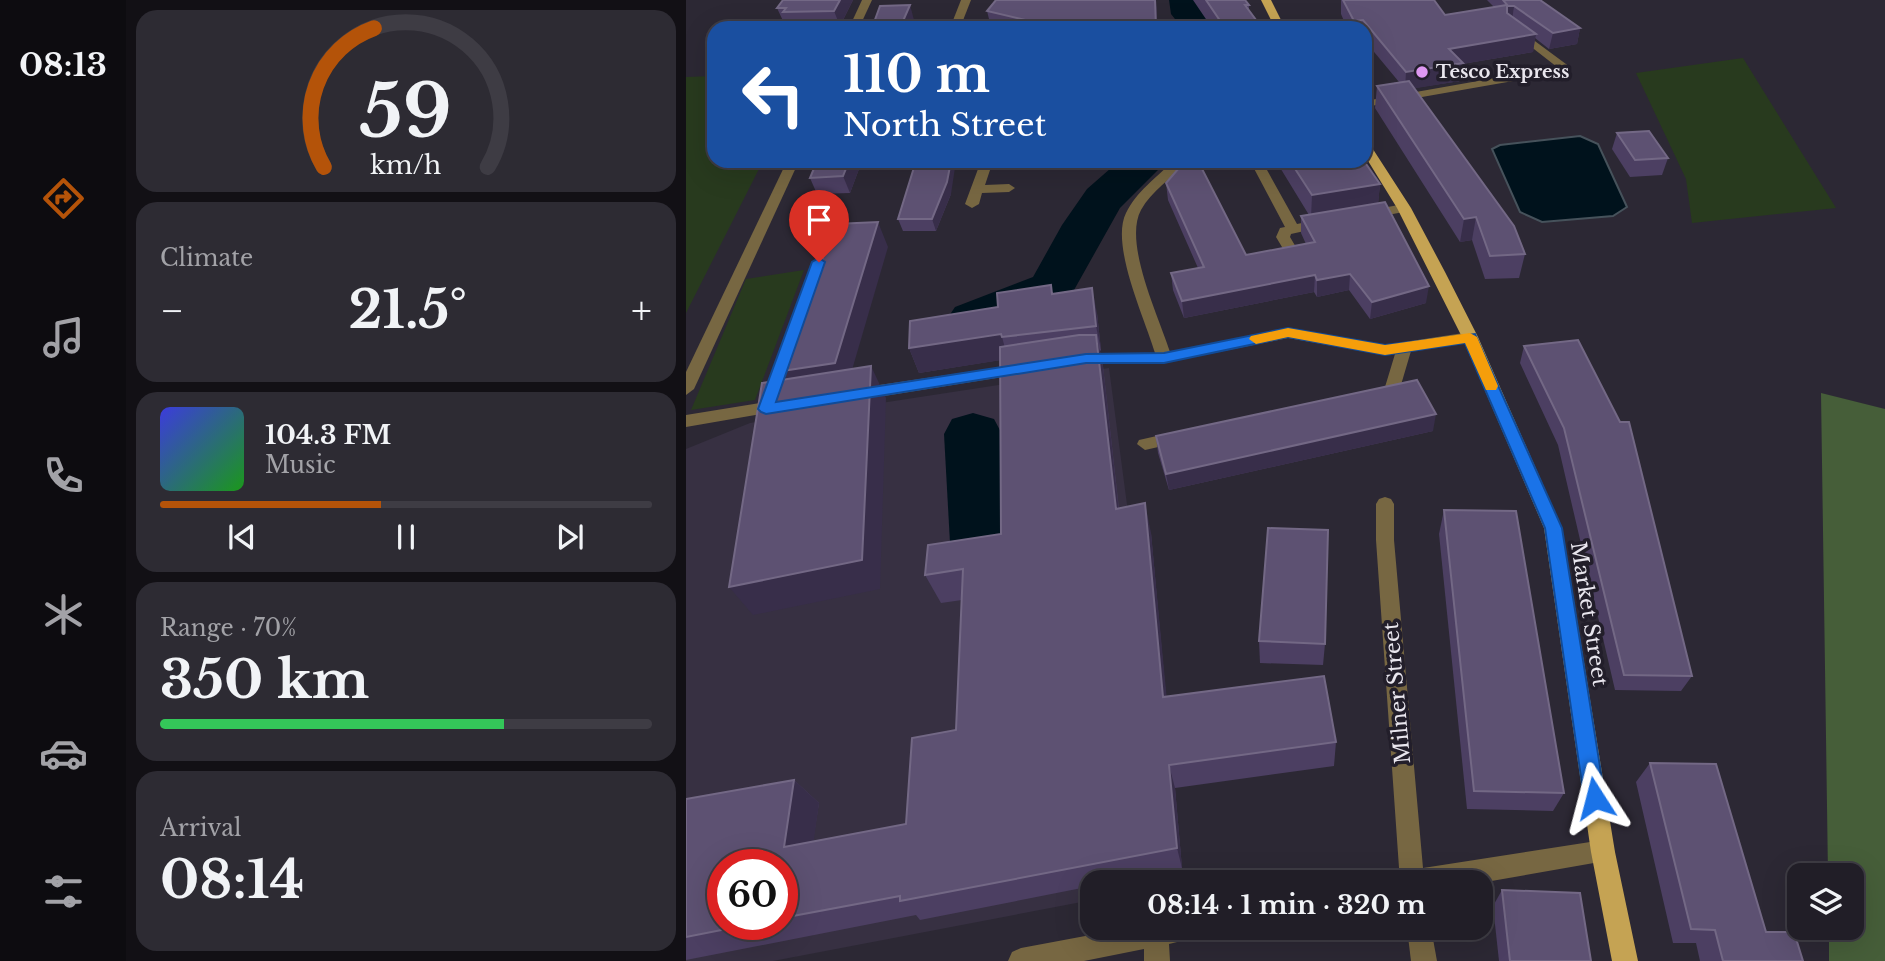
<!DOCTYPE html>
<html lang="en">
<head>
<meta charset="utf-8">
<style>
	:root { --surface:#211e27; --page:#2d2b33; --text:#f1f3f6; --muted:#a2a2a7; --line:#3e3c44; --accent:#b45309 }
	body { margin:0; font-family:"Libre Baskerville",serif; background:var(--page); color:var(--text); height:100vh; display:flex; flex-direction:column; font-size:26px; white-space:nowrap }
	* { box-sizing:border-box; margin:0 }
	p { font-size:23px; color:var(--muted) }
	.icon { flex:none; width:38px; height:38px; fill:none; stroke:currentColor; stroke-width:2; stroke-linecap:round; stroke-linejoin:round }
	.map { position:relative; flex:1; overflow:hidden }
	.drawer { display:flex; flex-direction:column; gap:10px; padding:10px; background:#121015; width:560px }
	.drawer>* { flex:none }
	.banner { position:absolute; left:21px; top:21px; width:665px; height:147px; border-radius:21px; box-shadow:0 7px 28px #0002,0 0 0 2px var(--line); background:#1a4fa0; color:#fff; overflow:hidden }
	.fabs { position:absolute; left:1101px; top:863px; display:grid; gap:14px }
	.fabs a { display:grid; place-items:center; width:77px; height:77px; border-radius:14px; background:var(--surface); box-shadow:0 7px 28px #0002,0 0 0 2px var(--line); font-size:35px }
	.speed { position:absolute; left:21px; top:849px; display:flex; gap:14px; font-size:35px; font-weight:700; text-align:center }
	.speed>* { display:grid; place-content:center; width:91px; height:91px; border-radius:50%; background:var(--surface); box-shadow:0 7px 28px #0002,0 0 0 2px var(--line); line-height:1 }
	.speed .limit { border:10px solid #d22; background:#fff; color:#111 }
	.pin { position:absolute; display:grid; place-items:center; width:60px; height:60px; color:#fff; margin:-72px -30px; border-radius:50% 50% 50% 0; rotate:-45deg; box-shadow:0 0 7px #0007 }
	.pin .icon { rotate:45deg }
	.me { position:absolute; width:77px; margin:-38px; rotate:351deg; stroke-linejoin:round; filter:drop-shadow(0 0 5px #0008) }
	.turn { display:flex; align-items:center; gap:24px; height:147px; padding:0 21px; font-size:32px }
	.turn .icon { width:91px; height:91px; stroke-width:2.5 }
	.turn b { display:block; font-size:49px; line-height:60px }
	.big { font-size:52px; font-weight:700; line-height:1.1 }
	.drawer .widget { flex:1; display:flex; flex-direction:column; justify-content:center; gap:10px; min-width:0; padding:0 24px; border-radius:21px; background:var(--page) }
	.drawer .dial { align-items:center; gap:0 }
	.dial svg { height:182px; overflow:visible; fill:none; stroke:var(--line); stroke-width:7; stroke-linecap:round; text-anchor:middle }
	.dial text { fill:var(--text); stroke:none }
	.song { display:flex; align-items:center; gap:21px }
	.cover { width:84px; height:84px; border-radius:10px; background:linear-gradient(135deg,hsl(240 70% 55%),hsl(120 70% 35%)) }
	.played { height:7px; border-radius:4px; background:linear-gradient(90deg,var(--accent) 45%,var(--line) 45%) }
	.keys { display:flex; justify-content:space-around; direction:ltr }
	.heat { display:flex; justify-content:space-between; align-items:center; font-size:38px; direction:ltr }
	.charge { height:10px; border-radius:5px; background:linear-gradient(90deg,#34c759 70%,var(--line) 0) }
	.trip { position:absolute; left:394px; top:870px; width:413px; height:70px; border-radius:21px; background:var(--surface); box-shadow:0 7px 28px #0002,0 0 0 2px var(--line); font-weight:700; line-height:70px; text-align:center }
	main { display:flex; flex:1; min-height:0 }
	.tab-bar { display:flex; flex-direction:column; width:126px; justify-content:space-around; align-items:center; background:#0d0c10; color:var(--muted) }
	.tab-bar .icon { width:49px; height:49px }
	.tab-bar .on { color:var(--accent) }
	.tab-bar b { font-size:32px; color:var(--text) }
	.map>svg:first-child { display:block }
	.built { fill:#373042; fill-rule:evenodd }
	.green { fill:#283a1e }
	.forest { fill:#465e39 }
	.water { fill:#00121c; stroke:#46525b; stroke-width:2 }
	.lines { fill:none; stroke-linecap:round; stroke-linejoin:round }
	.river { fill:#00121c; fill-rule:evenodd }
	.minor { fill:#776742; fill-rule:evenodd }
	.primary { fill:#c5a353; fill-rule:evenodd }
	.wall { fill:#4c3f62; fill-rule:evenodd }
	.shaded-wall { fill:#382e4a }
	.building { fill:#5d5172; stroke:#736885; stroke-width:2 }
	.route { fill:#1a73e8; stroke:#114b97; stroke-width:2 }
	.slow { fill:#f59e0b }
	.poi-dot { fill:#de98f2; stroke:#221e2a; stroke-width:2.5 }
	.labels { text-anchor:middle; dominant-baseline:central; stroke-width:7; stroke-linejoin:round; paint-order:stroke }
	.far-poi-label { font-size:18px; font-weight:bold; fill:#e9e6ee; stroke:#221e2a; text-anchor:start }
	.street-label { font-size:21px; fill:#e9e6ee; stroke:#221e2a }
</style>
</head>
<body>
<main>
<nav class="tab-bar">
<b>08:13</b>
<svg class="icon on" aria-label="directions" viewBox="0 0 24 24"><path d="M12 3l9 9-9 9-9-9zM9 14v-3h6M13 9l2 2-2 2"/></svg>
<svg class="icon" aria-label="music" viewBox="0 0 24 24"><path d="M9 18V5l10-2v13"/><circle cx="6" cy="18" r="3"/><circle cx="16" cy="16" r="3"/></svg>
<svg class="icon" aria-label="phone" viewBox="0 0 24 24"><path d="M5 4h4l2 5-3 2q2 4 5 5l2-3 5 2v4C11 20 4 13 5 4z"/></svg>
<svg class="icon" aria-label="climate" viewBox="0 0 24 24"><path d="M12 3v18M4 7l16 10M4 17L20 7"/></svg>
<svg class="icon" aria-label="car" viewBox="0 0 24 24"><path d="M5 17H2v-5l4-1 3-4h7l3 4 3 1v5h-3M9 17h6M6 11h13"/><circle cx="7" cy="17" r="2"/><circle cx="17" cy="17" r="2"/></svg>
<svg class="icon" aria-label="filters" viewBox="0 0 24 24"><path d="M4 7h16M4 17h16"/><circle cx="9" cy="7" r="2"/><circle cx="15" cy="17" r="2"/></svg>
</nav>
<section class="drawer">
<div class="widget dial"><svg viewBox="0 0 100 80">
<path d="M14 69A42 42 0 1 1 86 69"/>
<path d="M14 69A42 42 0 0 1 36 8" stroke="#b45309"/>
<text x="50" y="56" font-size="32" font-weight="700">59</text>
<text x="50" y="72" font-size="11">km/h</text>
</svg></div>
<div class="widget"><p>Climate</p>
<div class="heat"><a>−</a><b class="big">21.5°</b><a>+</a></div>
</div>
<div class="widget">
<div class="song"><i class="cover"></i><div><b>104.3 FM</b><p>Music</p></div></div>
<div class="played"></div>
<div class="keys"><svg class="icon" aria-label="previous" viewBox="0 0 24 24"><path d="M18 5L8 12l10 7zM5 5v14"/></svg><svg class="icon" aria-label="pause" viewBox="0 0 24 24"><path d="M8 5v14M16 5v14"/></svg><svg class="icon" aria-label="next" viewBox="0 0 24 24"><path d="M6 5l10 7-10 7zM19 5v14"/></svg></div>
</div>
<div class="widget"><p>Range · 70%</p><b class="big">350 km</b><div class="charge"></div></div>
<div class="widget"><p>Arrival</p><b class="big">08:14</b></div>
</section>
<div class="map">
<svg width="1199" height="961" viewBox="0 0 1199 961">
	<rect width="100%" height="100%" fill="#2c2834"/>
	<path class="built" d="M423,368L445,535L460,539L488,882H406V900L87,961H0V449L64,423ZM37,864H96V924H37Z"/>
	<g class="green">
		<polygon points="1057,58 1150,208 1006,223 1000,179 950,73"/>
		<polygon points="28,76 28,161 77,161 0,313 0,77"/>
		<polygon points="118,270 69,400 5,410 60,279"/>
	</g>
	<polygon class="forest" points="1135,393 1199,409 1199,961 1143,961 1143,928 1166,928 1166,875 1142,875"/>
	<polygon class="water" points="894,136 912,144 941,207 927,216 856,222 834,212 806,149 814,145"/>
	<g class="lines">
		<g class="river">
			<polygon points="483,0 517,0 520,12 532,28 496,28 485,14"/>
			<polygon points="433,161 481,161 434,208 383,299 305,331 287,336 269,331 261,319 269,307 347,277 376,225 401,189"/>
			<polygon points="287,413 308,419 316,434 328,543 319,562 296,569 273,562 264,543 258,434 266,419"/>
		</g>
		<g class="minor">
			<polygon points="176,0 186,0 173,28 163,28"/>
			<polygon points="275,0 285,0 274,28 264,28"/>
			<polygon points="830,27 884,67 884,71 679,107 679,101 871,67 826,32 825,30"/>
			<polygon points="101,161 113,161 8,389 0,395 0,372"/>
			<polygon points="295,161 307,161 299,185 323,184 329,188 323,192 296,193 293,204 286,208 279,204"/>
			<path d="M487,161L499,162C486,179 465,191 455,210C437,243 473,317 484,352L602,328L699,345L784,332L792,337L784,342L725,351L712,395L692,401L684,395L686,391L699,387L709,354L699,355L602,338L478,363H389L386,359L394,354L469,353C459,319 424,245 440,213C450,192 471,177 487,161Z"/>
			<polygon points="564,161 576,161 611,224 636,219 643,223 641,226 605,234 604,237 614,254 612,257 602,257 590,237 594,228 599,227"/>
			<polygon points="718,204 723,205 723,211 680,219 673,215 680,211"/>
			<polygon points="133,258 140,262 91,400 99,402 101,406 99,410 0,427 0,415 74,403 126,262"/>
			<polygon points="335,364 341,365 343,369 341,373 173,400 165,394 173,388"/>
			<polygon points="493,431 499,433 501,437 499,441 459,450 451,444 453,440"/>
			<polygon points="699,497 705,499 708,504 708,540 737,868 917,840 925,844 929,852 925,860 794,883 714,882 690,540 690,504 693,499"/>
			<polygon points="442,928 514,928 511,937 483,944 484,961 458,961 458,949 398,961 322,961 326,952 335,948"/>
			<polygon points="721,928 745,928 751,961 725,961"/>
		</g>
		<g class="primary">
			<polygon points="575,0 585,0 599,28 589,28"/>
			<polygon points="679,142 683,143 725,208 759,272 792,337 876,528 929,852 952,961 926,961 905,852 858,528 776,337 711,208 679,156"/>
		</g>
	</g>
	<g class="wall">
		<polygon points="167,0 154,26 103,27 101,23 98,23 91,8"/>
		<polygon points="310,0 470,0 471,28 310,28 305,27 301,11"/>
		<polygon points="507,0 559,0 563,5 563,11 576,28 526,28"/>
		<polygon points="655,0 748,0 759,15 808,7 801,0 854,0 894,28 891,44 863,49 849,38 847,52 776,64 774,81 728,88 839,254 833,278 799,279 786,240 774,242 689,108 691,86 713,82 679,41 679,28 661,28 655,14"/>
		<polygon points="931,133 982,158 976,175 944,177 926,149"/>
		<polygon points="176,161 164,193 131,194 124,178"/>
		<polygon points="335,161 369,161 367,167 337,168"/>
		<polygon points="590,161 678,161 694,184 692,203 740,303 684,319 663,290 631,297 628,292 498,318 487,290 485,273 512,268 482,200 480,183 560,255 620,244 615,233 615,216 623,215"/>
		<polygon points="265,194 250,231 217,231 212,219"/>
		<path d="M367,294L411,313L415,350L414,351L417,366L433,509L465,533L480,696L650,742L648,766L489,788L496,868L427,882H406V886L234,920L230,915L0,960V799L108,780L133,803L127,841L220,824L270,730L276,600L255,603L239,575L315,534L314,360L233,373L223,348L312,307ZM96,864V924H37Z"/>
		<polygon points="838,346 1006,676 995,691 929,690 872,445 834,363"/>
		<polygon points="747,431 483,490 472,453 470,436"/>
		<polygon points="758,510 878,793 867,811 781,809 753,534"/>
		<polygon points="573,641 639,644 637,665 574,663"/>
		<polygon points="964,763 1080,932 1117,961 1014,961 1010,943 987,943 950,782"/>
		<polygon points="816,890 905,961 813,961 807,906"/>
	</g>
	<g class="shaded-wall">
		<polygon points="154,0 167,0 154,26 148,11"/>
		<polygon points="469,0 470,0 471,28 470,28"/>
		<polygon points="224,5 228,20 225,28 214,28"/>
		<polygon points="822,6 828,6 826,21 819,22"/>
		<polygon points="894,28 891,44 863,49 867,33"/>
		<polygon points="850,34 847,52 776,64 774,81 719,90 720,72 763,49"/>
		<polygon points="163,161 176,161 164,193 157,176"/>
		<polygon points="265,161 270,161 265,194 250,231 246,219"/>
		<polygon points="694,184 692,206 625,218 626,195"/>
		<polygon points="790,217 786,240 774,242 778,219"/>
		<polygon points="192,222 202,247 161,387 110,395 96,371"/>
		<polygon points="664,274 663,290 631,297 631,280"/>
		<polygon points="629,275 628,292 498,318 496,301"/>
		<polygon points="743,286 740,303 684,319 686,302"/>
		<polygon points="406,288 411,313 415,350 410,326"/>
		<polygon points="315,334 316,337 322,359 233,373 223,348"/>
		<polygon points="410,335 417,366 436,539 430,509"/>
		<polygon points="185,366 200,398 194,589 67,615 43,587"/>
		<polygon points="750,414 747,431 483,490 480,474"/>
		<polygon points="459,503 465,533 483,722 477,697"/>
		<polygon points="483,765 489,788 496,868 491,848"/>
		<polygon points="108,780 133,803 124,867 98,847"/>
	</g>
	<g class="building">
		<polygon points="97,0 154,0 148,11 97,12 100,8 91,8"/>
		<polygon points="310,0 469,0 470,28 373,28 301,11"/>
		<polygon points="520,0 559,0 563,5 559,5 576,28 539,28"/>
		<polygon points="657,0 748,0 759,15 821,5 821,13 850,34 763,49 777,63 720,72 677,20 668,21"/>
		<polygon points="817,0 854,0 894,28 867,33 828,6 822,6"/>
		<polygon points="224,5 214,28 186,28 194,6"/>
		<polygon points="723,81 828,226 839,254 804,256 790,217 778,219 691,86"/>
		<polygon points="963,131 982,158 949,160 931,133"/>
		<polygon points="131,161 163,161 157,176 124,178"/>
		<polygon points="230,161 265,161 261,182 246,219 212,219"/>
		<polygon points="499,161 512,161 560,255 629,242 615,216 699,202 743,286 686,302 664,274 631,280 629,275 496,301 485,273 518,267 480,183"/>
		<polygon points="604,161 678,161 694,184 626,195"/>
		<polygon points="192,222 149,363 96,371 149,224"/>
		<polygon points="365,285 366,294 406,288 410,326 316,337 315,334 223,348 224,321 312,307 311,293"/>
		<polygon points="393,335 410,335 430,509 459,503 477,697 638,676 650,742 483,765 491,848 214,901 214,896 96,918 96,864 37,864 37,924 66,924 0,937 0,799 108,780 98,847 220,824 226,738 270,730 277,569 239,575 242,545 315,534 314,347"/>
		<polygon points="892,340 934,422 943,422 1006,676 938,675 878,428 838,346"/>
		<polygon points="185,366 176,560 43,587 76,383"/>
		<polygon points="731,380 750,414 480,474 470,436"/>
		<polygon points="758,510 830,511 878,793 788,791"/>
		<polygon points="582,528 642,530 639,644 573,641"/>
		<polygon points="964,763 1030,764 1080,932 1108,932 1117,961 1037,961 1029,930 1005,929"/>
		<polygon points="816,890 894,893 905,961 824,961"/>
	</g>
	<polygon class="route" points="133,258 139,262 90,402 400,354 478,353 602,328 699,345 789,334 876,528 919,798 916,805 909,808 901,805 898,798 859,528 779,343 699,355 602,337 478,363 400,363 80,414 75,412 72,409 126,262"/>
	<polygon class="slow" points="602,328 699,345 784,333 791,337 812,386 810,390 800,390 779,343 699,355 602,337 570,344 563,339 565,336"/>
	<circle class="poi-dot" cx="736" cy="72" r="7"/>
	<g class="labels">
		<g class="far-poi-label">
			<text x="750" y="72">Tesco Express</text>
		</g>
		<g class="street-label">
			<text transform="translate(903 614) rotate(81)">Market Street</text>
			<text transform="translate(711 693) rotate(-95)">Milner Street</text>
		</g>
	</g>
</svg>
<div class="fabs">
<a><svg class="icon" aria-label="layers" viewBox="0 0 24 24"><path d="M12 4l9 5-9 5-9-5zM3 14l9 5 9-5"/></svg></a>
</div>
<div class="speed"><div class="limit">60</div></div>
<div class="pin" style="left:133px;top:262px;background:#d93025"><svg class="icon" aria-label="arrive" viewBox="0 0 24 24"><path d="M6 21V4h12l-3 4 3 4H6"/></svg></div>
<svg class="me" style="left:909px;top:798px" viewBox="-20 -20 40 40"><path d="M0-17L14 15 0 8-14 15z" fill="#1a73e8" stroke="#fff" stroke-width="4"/></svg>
<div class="trip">08:14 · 1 min · 320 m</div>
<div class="banner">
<div class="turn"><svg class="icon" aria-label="left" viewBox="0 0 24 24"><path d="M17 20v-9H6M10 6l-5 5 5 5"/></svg><div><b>110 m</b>North Street</div></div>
</div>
</div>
</main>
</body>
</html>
